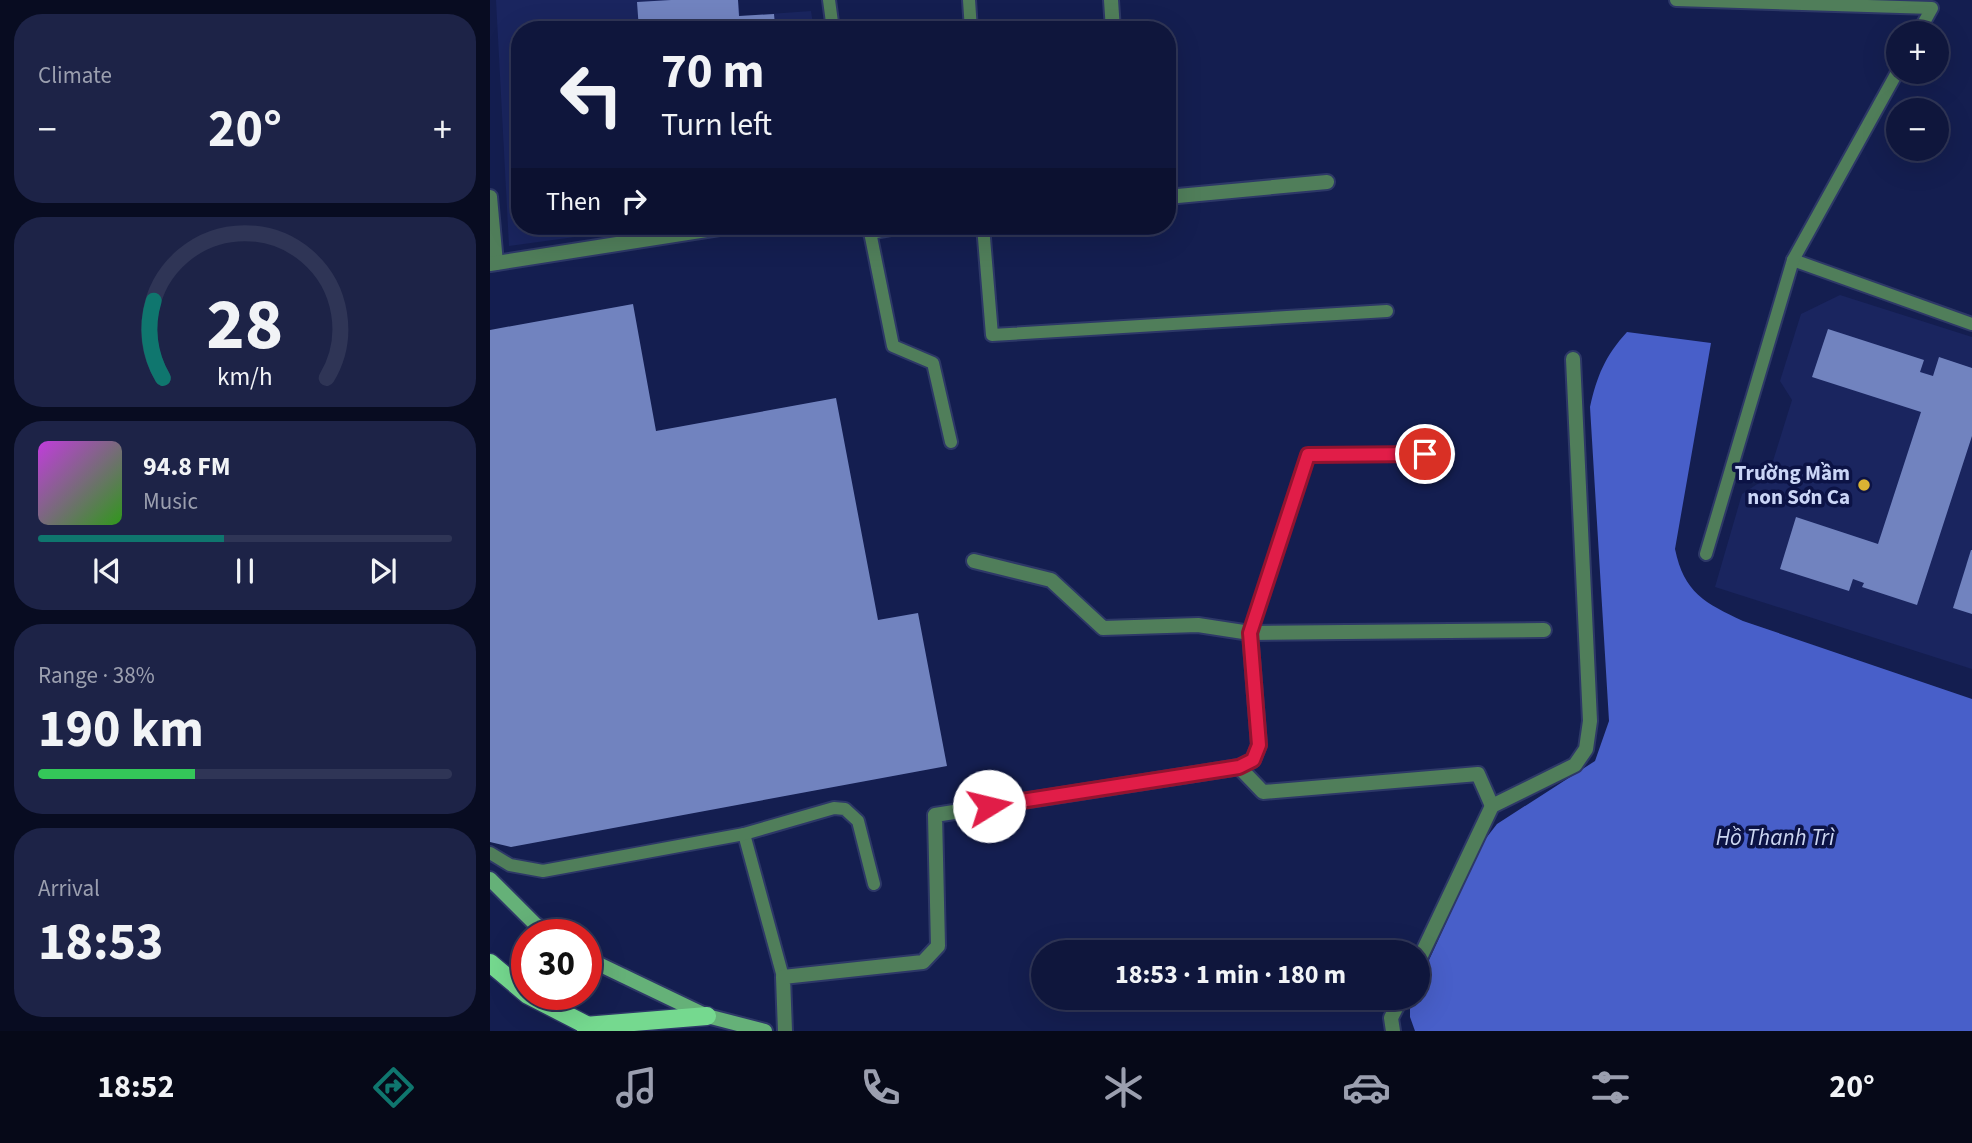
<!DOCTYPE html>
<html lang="en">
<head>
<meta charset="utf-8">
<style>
	:root { --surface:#0f163c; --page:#1d2347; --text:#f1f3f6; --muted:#9b9faf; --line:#2f3556; --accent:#0f766e }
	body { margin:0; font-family:"Source Sans 3",sans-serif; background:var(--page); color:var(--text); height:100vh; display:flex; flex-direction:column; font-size:26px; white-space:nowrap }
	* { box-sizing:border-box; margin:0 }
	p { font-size:23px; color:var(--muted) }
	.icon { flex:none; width:38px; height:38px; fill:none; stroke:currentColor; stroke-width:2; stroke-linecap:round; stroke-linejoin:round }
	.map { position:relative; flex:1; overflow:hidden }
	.details { display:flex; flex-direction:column; gap:14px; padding:14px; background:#080c21; width:490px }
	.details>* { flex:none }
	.top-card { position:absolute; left:21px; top:21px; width:665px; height:214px; border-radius:28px; box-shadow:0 7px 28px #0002,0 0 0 2px var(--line); background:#0f163c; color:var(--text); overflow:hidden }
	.tools { position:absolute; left:1396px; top:21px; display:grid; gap:14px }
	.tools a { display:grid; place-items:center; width:63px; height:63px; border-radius:50%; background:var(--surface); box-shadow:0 7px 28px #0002,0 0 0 2px var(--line); font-size:35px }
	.speed { position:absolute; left:21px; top:919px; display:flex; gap:14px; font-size:35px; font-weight:700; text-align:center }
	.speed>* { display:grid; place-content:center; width:91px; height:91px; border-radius:50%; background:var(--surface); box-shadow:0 7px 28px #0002,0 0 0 2px var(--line); line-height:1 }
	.speed .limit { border:10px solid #d22; background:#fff; color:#111 }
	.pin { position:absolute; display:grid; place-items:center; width:60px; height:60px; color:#fff; margin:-30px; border:4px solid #fff; border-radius:50%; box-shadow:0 2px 7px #0007 }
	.me { position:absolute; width:77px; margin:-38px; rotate:81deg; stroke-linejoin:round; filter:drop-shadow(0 0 5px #0008) }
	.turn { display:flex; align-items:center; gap:24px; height:147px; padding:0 35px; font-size:32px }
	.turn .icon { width:91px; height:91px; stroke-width:2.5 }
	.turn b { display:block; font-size:49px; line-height:60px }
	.then { display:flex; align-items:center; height:66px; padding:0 35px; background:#0003; gap:14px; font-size:26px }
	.big { font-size:52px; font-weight:700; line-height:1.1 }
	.details .widget { flex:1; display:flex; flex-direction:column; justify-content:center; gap:10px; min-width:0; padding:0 24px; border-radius:28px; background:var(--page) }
	.details .dial { align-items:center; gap:0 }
	.dial svg { height:182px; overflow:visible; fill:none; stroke:var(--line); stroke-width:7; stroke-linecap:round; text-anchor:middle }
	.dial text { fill:var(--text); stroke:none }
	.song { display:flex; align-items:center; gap:21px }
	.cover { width:84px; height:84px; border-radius:10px; background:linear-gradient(135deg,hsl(290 70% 55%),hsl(110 70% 35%)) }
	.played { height:7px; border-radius:4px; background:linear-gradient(90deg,var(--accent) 45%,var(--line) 45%) }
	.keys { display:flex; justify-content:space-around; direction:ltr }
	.heat { display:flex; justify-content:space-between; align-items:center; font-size:38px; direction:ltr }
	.charge { height:10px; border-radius:5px; background:linear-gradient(90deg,#34c759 38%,var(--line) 0) }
	.trip { position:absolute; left:541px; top:940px; width:399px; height:70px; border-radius:35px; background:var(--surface); box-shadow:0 7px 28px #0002,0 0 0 2px var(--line); font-weight:700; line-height:70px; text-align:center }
	.tab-bar { display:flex; height:112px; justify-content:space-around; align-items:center; background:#060918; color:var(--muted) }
	.tab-bar .icon { width:49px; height:49px }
	.tab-bar .selected { color:var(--accent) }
	.tab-bar b { font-size:32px; color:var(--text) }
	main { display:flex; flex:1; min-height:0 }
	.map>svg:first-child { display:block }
	.built { fill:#1a255f }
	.water { fill:#485fc9 }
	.building { fill:#7183bf }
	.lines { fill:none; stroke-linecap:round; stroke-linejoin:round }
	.lane-casing { stroke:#2d3867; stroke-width:16 }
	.street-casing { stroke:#2d3867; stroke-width:18 }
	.secondary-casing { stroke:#2d3867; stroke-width:18 }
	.primary-casing { stroke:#2d3867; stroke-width:21 }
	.lane { stroke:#507e5a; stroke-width:12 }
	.street { stroke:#507e5a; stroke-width:14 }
	.secondary { stroke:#65b178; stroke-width:14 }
	.primary { stroke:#75d98f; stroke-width:18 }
	.route-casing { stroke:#92132f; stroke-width:18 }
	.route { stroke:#e11d48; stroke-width:12 }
	.poi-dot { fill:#dab333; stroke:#0c1345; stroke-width:2.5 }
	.labels { text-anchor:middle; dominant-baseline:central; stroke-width:7; stroke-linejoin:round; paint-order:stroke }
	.poi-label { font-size:21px; font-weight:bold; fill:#cad5f6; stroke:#0c1345; text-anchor:end }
	.water-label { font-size:23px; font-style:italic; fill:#ccd6f1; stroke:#0c1345 }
</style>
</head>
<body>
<main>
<section class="details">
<div class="widget"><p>Climate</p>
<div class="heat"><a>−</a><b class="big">20°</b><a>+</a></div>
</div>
<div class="widget dial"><svg viewBox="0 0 100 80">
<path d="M14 69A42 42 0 1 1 86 69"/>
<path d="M14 69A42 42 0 0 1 10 35" stroke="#0f766e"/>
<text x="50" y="56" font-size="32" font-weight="700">28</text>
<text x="50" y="72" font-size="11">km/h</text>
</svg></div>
<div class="widget">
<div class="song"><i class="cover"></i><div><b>94.8 FM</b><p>Music</p></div></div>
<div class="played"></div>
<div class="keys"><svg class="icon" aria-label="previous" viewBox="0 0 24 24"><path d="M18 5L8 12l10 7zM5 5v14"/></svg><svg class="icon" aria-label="pause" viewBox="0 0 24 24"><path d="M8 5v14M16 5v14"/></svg><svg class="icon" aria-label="next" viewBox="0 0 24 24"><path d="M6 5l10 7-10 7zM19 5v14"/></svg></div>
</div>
<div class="widget"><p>Range · 38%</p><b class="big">190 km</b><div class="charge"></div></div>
<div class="widget"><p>Arrival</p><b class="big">18:53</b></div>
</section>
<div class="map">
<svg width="1482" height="1031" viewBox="0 0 1482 1031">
	<rect width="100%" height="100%" fill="#141e50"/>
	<g class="built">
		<polygon points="6,0 248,0 250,16 321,11 324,30 30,30 30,226 165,226 19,246"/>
		<polygon points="1350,295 1482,337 1482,669 1225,587 1252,494 1278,477 1302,400 1290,381 1311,314"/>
	</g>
	<path class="water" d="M1137,332L1221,343L1185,549C1194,593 1215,603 1253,621L1482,699V1031H925L920,1017V1000L928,998V984L993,842L1007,824L1105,761L1119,721L1100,407C1107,376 1115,356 1137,332Z"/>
	<g class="building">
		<polygon points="181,0 248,0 249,16 284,14 285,25 314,23 314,30 149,30 147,2"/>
		<polygon points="143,304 166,431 346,398 388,620 428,613 457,766 21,847 0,842 0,330"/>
		<polygon points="1338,329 1434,360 1430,372 1443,376 1449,357 1482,368 1482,436 1427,605 1372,587 1374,583 1363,579 1359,591 1290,569 1306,517 1388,544 1431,412 1322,377"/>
		<polygon points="1481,550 1482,550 1482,614 1463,608"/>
	</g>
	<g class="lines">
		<defs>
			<g id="lane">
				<polyline points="339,0 343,30"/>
				<polyline points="479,0 481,30"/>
				<polyline points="1186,0 1442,8 1428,33"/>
				<polyline points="493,226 502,335 897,311"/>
				<polyline points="380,232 403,346 443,363 461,442"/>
				<polyline points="1303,260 1482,324"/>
				<polyline points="1216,554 1303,260 1409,69"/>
				<polyline points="760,633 818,455 958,454"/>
				<polyline points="254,834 293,977"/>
				<polyline points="0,853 20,865 53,871 254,834 344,808 355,809 368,821 384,884"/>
			</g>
			<g id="street">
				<polyline points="621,0 623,30"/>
				<polyline points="0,197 6,263"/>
				<polyline points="677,197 837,182"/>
				<polyline points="379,226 380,232 412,226"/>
				<polyline points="0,264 242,226"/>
				<polyline points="484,561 561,580 613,628 708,625 760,633 1054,630"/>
				<polyline points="749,767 773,792 988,774 1002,806"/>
				<polyline points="928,962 1002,806 1085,765 1096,749 1100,721 1083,359"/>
				<polyline points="295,1031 293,977 433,962 448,946 445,815 749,767 763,760 769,745 760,633"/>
				<polyline points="903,1031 901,1018 911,998"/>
			</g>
			<g id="secondary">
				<polyline points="0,879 45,924 60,934"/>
				<polyline points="96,958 217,1016 275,1031"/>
			</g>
			<g id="primary">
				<polyline points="0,963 38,995 108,1031"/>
				<polyline points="95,1026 217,1016"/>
			</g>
		</defs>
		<use href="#lane" class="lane-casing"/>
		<use href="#street" class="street-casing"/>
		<use href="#secondary" class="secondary-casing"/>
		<use href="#primary" class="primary-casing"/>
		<use href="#lane" class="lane"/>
		<use href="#street" class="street"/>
		<use href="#secondary" class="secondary"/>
		<use href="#primary" class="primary"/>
	</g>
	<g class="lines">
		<defs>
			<polyline id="route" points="499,806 749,767 763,760 769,745 760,633 818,455 935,454"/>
		</defs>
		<use href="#route" class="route-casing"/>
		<use href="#route" class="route"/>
	</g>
	<circle class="poi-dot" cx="1374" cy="485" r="7"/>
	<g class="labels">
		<g class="poi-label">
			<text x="1360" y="473">Trường Mầm<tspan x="1360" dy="24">non Sơn Ca</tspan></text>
		</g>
		<g class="water-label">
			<text x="1285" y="837">Hồ Thanh Trì</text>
		</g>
	</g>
</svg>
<div class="tools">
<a>+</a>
<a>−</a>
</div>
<div class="speed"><div class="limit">30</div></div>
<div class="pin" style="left:935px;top:454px;background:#d93025"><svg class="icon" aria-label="arrive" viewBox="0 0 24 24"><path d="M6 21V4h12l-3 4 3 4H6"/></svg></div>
<svg class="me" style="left:499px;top:806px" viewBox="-20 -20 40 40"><circle r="19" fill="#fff"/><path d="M0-13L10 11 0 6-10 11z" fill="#e11d48"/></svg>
<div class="trip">18:53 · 1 min · 180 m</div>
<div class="top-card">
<div class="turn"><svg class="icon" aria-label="left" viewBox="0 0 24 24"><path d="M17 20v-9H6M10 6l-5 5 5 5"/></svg><div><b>70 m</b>Turn left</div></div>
<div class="then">Then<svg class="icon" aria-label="right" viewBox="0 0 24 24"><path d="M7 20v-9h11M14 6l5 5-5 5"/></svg></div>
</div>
</div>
</main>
<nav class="tab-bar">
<b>18:52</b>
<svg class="icon selected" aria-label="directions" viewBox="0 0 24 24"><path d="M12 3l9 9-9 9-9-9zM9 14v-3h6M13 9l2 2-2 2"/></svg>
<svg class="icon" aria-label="music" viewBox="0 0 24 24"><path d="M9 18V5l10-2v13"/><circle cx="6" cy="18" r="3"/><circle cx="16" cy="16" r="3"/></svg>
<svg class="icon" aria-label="phone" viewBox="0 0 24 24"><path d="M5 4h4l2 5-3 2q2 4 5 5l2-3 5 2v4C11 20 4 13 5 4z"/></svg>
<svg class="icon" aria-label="climate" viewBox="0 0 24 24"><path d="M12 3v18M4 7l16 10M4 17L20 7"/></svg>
<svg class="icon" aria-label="car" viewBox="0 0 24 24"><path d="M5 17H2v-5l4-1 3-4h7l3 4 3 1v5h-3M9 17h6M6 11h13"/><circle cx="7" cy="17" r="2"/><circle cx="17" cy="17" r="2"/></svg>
<svg class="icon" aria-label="filters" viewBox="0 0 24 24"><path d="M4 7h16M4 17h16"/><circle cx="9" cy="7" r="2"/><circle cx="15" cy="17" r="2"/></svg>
<b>20°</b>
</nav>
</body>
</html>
